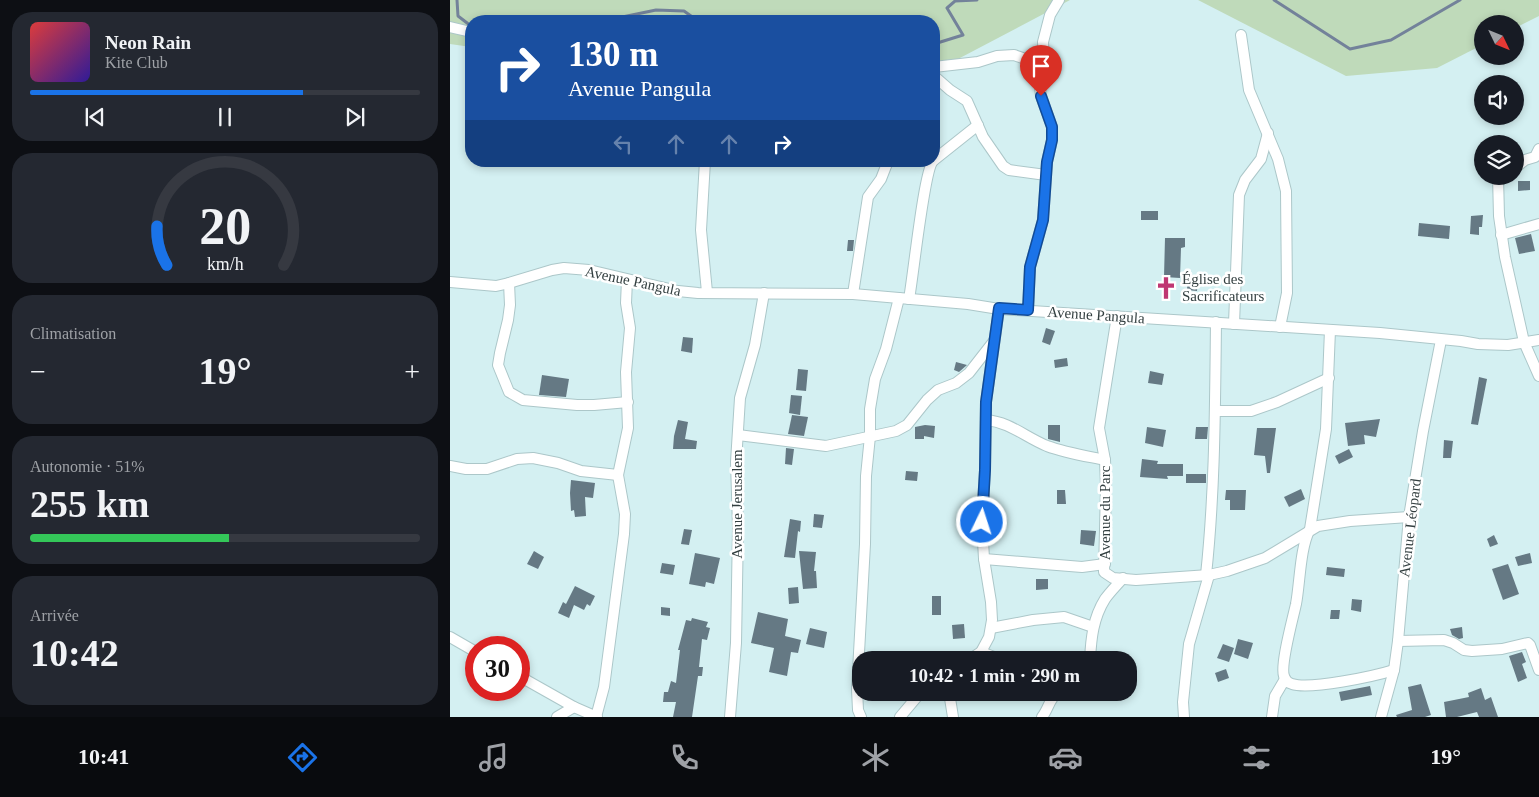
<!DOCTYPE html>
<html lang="fr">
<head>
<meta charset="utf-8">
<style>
	:root { --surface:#171b24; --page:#242831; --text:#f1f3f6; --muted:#9ea1a6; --line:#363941; --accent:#1a73e8 }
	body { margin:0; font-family:"Times New Roman",serif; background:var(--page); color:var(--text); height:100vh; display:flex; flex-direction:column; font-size:19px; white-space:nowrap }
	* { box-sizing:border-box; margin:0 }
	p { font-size:16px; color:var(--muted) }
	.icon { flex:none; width:28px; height:28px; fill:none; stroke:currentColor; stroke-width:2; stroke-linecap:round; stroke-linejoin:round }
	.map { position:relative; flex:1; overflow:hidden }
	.sheet { display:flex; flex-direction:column; gap:12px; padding:12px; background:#0d0f14; width:450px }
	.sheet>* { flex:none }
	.hud { position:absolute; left:15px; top:15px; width:475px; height:152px; border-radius:20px; box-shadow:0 2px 8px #0003; background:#1a4fa0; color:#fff; overflow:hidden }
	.needle { width:32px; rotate:133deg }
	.buttons { position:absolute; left:1024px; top:15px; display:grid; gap:10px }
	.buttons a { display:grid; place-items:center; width:50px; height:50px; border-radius:50%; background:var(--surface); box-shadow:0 2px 8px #0003; font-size:25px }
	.speed { position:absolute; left:15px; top:636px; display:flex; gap:10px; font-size:25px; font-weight:700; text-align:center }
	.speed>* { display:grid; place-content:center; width:65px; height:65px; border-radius:50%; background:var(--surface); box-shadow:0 2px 8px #0003; line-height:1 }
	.speed .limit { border:8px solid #d22; background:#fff; color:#111 }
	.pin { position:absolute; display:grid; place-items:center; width:42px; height:42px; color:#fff; margin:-51px -21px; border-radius:50% 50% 50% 0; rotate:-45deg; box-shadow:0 0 5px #0007 }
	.pin .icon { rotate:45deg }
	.me { position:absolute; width:55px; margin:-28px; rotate:4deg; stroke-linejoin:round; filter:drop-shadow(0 0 4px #0008) }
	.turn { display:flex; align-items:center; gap:18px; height:105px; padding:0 20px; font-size:22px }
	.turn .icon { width:65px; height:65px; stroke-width:2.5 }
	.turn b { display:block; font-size:35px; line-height:42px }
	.lanes { display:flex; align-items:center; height:48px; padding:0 20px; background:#0003; justify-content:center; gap:25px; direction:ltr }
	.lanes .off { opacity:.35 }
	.big { font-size:38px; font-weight:700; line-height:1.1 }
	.sheet .tile { flex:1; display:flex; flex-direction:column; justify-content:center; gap:8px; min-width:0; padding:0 18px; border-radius:20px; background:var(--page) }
	.sheet .dial { align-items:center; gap:0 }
	.dial svg { height:130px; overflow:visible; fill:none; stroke:var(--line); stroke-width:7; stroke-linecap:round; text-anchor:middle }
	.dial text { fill:var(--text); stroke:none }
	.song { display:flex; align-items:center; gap:15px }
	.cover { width:60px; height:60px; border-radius:8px; background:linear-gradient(135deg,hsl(0 70% 55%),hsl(250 70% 35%)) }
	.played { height:5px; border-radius:2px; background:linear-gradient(90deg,var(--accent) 70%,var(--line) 70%) }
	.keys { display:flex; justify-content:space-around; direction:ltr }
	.heat { display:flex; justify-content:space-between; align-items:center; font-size:28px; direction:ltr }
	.charge { height:8px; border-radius:4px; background:linear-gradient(90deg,#34c759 51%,var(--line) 0) }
	.trip { position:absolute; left:402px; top:651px; width:285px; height:50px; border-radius:20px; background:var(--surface); box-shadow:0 2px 8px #0003; font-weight:700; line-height:50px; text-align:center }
	.dock { display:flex; height:80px; justify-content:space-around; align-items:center; background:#090b0e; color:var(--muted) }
	.dock .icon { width:35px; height:35px }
	.dock .selected { color:var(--accent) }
	.dock b { font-size:22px; color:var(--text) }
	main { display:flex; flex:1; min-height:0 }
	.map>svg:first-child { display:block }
	.green { fill:#bfdaba }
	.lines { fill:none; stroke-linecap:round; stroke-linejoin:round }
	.stream { stroke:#73829a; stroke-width:3 }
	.building { fill:#657984 }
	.minor-casing { stroke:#acc7c9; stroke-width:12 }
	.minor { stroke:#fff; stroke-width:10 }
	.route-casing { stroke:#114b97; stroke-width:12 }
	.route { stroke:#1a73e8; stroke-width:9 }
	.labels { text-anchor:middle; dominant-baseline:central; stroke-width:5; stroke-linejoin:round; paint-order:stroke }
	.poi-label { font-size:15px; fill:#333f40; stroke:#fff; text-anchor:start }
	.street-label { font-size:15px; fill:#333f40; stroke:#fff }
</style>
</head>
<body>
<main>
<section class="sheet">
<div class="tile">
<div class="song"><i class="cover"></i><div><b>Neon Rain</b><p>Kite Club</p></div></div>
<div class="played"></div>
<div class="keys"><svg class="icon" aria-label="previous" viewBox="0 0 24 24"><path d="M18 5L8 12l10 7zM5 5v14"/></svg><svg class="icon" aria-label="pause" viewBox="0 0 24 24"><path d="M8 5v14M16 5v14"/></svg><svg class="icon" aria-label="next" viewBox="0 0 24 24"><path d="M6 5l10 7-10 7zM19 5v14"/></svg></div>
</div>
<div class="tile dial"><svg viewBox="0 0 100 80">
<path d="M14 69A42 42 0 1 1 86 69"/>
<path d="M14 69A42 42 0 0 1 8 45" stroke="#1a73e8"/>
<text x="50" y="56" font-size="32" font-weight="700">20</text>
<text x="50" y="72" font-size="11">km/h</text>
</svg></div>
<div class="tile"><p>Climatisation</p>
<div class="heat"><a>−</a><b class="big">19°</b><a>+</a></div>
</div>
<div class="tile"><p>Autonomie · 51%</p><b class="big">255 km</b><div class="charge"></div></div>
<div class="tile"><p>Arrivée</p><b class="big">10:42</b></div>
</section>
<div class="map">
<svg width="1089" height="717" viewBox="0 0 1089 717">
	<rect width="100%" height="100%" fill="#d4f0f2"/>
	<g class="green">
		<polygon points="0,0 620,0 508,59 484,65 484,21 21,21 21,47 0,44"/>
		<polygon points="748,0 1089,0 1089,16 1065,28 1065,24 1032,24 1032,45 987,68 896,76"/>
	</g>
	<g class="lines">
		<g class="stream">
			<polyline points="7,0 8,16 21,26"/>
			<polyline points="824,0 900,49 941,40 1010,0"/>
			<polyline points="153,21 206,10 234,11 248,21"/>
			<polyline points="484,44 513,35 497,8 505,1 527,0"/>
		</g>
	</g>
	<g class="building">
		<polygon points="1068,181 1080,181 1080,190 1068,191"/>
		<rect x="691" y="211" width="17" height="9"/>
		<polygon points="1033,215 1032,227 1029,227 1029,235 1020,234 1021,216"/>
		<polygon points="969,223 1000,226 999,239 968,236"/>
		<polygon points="1081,234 1085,251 1069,254 1065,238"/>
		<polygon points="715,238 735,238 735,247 731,248 730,278 714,277"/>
		<polygon points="398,240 404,240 403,251 397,251"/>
		<polygon points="738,275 748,275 747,291 737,290"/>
		<polygon points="596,328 605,331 600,345 592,342"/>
		<polygon points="233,337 243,338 242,353 231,351"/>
		<polygon points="617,358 618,366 605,368 604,360"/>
		<polygon points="506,362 517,365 509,372 504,370"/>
		<polygon points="348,369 358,370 356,391 346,390"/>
		<polygon points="700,371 714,374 712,385 698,383"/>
		<polygon points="92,375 119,379 116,397 89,395"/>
		<polygon points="1029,377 1037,379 1028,425 1021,424"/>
		<polygon points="341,395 352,396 350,415 339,413"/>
		<polygon points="342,415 358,417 354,436 338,434"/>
		<polygon points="930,419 926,437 914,435 915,444 898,446 895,423"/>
		<polygon points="228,420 238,422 235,439 247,441 246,449 223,449 224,436"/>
		<polygon points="475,425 485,426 484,438 474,436 474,439 465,439 465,427"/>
		<polygon points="598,425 610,425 610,442 598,439"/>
		<polygon points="697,427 716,430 713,447 695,443"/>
		<polygon points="746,427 758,427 757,439 745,439"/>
		<polygon points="807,428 826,428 820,473 817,473 815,456 804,455"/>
		<polygon points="994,440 1003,441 1001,458 993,458"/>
		<polygon points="336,448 344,449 342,465 335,464"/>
		<polygon points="899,449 903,457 889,464 885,456"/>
		<polygon points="692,459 708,461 707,464 733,464 733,476 717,476 718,479 690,477"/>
		<polygon points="456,471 468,472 467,481 455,480"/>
		<rect x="736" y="474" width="20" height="9"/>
		<polygon points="121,480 145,483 143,498 135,497 136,516 125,517 124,510 121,511 120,493"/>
		<polygon points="851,489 855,499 839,507 834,497"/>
		<polygon points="607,490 615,490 616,504 607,504"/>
		<polygon points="776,490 796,490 795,510 780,510 780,500 775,500"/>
		<polygon points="364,514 374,515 372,528 363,527"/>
		<polygon points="340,519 351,521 350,532 348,531 345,558 334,557"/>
		<polygon points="234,529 242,530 239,545 231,544"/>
		<polygon points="631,530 646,531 644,546 630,544"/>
		<polygon points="1044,535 1048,544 1040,547 1037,539"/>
		<polygon points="84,551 94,557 88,569 77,564"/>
		<polygon points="349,551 366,552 364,571 366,571 367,588 353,589"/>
		<polygon points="245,553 270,558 264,584 256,582 255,587 239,584"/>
		<polygon points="1080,553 1082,563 1068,566 1065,557"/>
		<polygon points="212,563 225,565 223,575 210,573"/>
		<polygon points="1058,564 1069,594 1053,600 1042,569"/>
		<polygon points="877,567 895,569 894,577 876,575"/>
		<polygon points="586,579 598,579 598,589 586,590"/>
		<polygon points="125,586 145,596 140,606 137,604 134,610 124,605 119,618 108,613 113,602 116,604"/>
		<polygon points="348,587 349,603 339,604 338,588"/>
		<rect x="482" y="596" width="9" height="19"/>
		<polygon points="902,599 912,600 911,612 901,610"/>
		<polygon points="211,607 220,608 220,616 211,615"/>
		<polygon points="881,610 890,610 889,619 880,619"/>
		<polygon points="308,612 338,619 335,636 351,640 348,653 341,652 337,676 319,672 324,648 301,643"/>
		<polygon points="242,618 258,622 256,627 260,628 257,640 252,639 249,667 253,667 252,676 248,676 242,717 223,717 226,702 213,702 214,692 218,692 221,681 226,683 230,650 228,650 236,620 241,621"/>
		<polygon points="514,624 515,638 503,639 502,625"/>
		<polygon points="1012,627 1013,638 1009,639 1002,635 1000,629"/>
		<polygon points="360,628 377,632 374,648 356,644"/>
		<polygon points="788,639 803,643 798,659 784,654"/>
		<polygon points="773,644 784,648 779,662 767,658"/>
		<polygon points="1072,652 1076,662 1072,664 1077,678 1068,682 1059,656"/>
		<polygon points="776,669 779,678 768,682 765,673"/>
		<polygon points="971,684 981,715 975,717 947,717 946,715 962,710 958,687"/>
		<polygon points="920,686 922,695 891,701 889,692"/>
		<polygon points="1031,688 1035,700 1041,697 1048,717 1029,717 1027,712 1007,717 996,717 994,702 1019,697 1018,693"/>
	</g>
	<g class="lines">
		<defs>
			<g id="minor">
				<polyline points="0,27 21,32"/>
				<polyline points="791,35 799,90 828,159 836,191 837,293 830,327"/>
				<polyline points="484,67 528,62 547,56 564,55 578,60 594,59"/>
				<polyline points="484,76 500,90 517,101 533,137 553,166 559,170 596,175"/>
				<polyline points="484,160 528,125"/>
				<polyline points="255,161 251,230 257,292"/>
				<polyline points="1065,168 1075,160 1085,157 1089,149"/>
				<polyline points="1048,176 1049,216 1055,257 1074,342 1089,376"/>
				<polyline points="1051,235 1089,224"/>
				<polyline points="0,282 46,286 59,283 102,270 114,268 139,270 228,291 248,293 403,294 518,304 549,309 930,333 1011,341 1028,344 1058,345 1089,340"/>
				<polyline points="59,283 60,305 58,320 50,353 48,365 59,392 73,400 127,405 144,405 178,402"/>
				<polyline points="403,294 418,197 431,179 438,161"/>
				<path d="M459,299C463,278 474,171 483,161"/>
				<polyline points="578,310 580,267 593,220 597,162 602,140 602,127 591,96 590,87 594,59 593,42 600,15 609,0"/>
				<polyline points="667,316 649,428 655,460 656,487 654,572 663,578 686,580 759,575 777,571 815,558 868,526 900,521 959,517"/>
				<polyline points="784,324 789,195 795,180 811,159 818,133"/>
				<path d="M880,330L876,429L860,529C850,547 850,583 846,604C843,618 830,665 834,676C835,680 838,683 842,684C860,690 925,676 944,670"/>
				<polyline points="765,411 801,411 827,402 879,378"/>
				<path d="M536,420C560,422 575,437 597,446C616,453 636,456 655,460"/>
				<polyline points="288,435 376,446 446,431 457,425 477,400 488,390 506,383 519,373 544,341"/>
				<polyline points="0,466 16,469 37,469 67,459 83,458 108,463 131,471 168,475"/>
				<polyline points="534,559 632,567 655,564"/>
				<path d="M756,575C765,491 765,407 766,322"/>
				<polyline points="541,628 583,620 614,617 643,627"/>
				<polyline points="0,637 26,652"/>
				<polyline points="948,641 994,640 1003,643 1014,650 1022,651 1052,649 1078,643 1080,645 1089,670"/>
				<polyline points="531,652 552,660"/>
				<polyline points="519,660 531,652 539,637 542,620 541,602 534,559 532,522 535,470 536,402 549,309"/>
				<path d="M640,660C641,639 643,618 655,599C660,592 667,585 673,578"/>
				<polyline points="69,676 124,707 147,717"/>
				<polyline points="499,692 503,717"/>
				<polyline points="107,717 124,707"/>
				<polyline points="146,717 154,687 174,534 175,514 168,475 178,428 176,372 180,328 176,303 177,280"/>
				<polyline points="280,717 286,643 288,527 286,462 290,398 305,345 314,293"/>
				<polyline points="411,717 408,710 407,689 415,544 416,476 420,436 420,409 425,379 436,349 449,298"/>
				<polyline points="450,717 471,692"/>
				<path d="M592,717C599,708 599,699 608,692"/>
				<polyline points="734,717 733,702 739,644 759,575"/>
				<polyline points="822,717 825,696 835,679"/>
				<polyline points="931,717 944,670 948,641 959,517 973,431 991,340"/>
			</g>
		</defs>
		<use href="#minor" class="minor-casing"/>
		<use href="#minor" class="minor"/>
	</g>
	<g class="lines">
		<defs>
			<polyline id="route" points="532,522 535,470 536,402 549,308 578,310 580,267 593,220 597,162 602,140 602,127 591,96"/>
		</defs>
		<use href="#route" class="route-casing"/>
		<use href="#route" class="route"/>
	</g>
	<defs>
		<symbol id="church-bare" viewBox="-9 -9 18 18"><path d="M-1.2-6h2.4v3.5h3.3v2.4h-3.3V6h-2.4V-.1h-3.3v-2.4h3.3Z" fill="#bf3672" stroke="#fff" stroke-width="2.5" paint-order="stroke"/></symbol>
	</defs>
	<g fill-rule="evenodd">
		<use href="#church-bare" x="700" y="272" width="32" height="32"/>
	</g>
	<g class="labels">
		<g class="poi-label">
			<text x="732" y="279">Église des<tspan x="732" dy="17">Sacrificateurs</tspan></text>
		</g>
		<g class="street-label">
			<text transform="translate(183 281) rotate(12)">Avenue Pangula</text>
			<text transform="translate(646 315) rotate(4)">Avenue Pangula</text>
			<text transform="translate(287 504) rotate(-90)">Avenue Jerusalem</text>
			<text transform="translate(655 513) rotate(-90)">Avenue du Parc</text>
			<text transform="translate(960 528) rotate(-83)">Avenue Léopard</text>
		</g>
	</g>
</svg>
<div class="buttons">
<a><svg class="needle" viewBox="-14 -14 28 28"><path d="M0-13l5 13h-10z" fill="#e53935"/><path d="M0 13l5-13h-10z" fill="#9ea1a6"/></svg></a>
<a><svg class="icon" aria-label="sound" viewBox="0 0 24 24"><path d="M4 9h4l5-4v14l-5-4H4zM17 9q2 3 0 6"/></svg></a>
<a><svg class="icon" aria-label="layers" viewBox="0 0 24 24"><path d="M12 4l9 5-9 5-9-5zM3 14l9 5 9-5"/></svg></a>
</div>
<div class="speed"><div class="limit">30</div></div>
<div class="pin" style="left:591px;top:96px;background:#d93025"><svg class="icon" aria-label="arrive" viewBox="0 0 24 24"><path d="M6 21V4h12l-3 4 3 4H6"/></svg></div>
<svg class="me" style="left:532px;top:522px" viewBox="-20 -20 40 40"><circle r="17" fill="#1a73e8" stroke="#fff" stroke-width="3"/><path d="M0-11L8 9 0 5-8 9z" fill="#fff"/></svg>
<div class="trip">10:42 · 1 min · 290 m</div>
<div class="hud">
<div class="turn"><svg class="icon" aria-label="right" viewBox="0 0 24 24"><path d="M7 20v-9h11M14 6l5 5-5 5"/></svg><div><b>130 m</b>Avenue Pangula</div></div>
<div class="lanes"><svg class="icon off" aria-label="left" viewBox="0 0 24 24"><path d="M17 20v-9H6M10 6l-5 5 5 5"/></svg><svg class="icon off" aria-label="ahead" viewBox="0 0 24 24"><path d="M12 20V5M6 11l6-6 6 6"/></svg><svg class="icon off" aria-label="ahead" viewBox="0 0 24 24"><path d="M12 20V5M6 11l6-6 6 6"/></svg><svg class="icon" aria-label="right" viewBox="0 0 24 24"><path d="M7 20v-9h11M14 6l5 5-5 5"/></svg></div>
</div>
</div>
</main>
<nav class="dock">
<b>10:41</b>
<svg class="icon selected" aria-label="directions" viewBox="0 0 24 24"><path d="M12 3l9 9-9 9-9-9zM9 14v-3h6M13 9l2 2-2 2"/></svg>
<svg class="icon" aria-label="music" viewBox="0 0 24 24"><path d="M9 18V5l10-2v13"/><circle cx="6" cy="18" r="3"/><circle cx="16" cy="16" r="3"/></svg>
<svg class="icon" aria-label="phone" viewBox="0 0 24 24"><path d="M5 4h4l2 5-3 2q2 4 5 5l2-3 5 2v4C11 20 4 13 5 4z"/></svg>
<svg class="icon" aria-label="climate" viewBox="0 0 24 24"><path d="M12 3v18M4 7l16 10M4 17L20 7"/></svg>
<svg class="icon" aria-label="car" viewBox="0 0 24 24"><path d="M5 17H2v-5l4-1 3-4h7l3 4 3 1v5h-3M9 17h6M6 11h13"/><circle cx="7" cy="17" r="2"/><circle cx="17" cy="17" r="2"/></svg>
<svg class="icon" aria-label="filters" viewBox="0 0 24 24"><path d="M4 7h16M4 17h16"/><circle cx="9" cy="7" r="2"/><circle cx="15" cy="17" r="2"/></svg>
<b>19°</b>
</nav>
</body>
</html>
